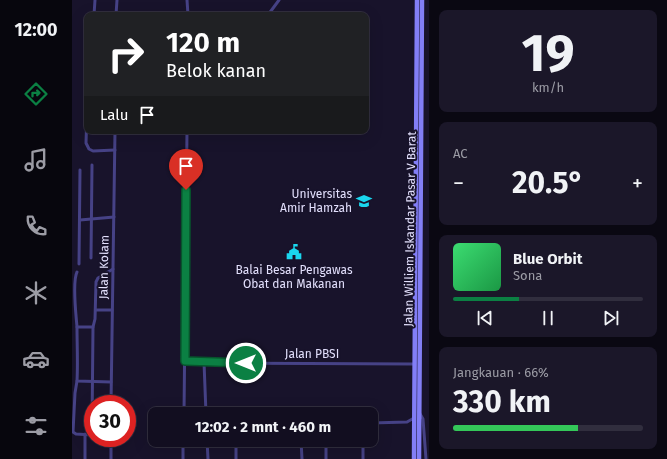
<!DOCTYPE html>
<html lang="id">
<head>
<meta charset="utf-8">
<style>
	:root { --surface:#120e20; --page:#1b1729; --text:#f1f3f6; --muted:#9c9ca5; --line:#312e3e; --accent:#0b8043 }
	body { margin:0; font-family:"Fira Sans",sans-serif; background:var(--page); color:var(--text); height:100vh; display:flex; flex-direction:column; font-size:15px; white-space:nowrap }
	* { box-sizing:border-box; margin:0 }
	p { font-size:13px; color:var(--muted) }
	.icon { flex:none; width:22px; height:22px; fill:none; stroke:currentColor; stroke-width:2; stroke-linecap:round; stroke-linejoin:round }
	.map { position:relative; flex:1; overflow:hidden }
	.details { display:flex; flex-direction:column; gap:10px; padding:10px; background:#0a0812; width:238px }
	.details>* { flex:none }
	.hud { position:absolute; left:12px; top:12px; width:285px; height:122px; border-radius:8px; box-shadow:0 4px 16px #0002,0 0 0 1px var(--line); background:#202124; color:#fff; overflow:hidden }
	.speed { position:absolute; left:12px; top:395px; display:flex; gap:8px; font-size:20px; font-weight:700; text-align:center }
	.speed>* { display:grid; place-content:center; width:52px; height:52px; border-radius:50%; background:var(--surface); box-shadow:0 4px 16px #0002,0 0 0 1px var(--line); line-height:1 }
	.speed .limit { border:6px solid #d22; background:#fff; color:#111 }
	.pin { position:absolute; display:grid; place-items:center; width:34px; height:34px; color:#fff; margin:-41px -17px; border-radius:50% 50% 50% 0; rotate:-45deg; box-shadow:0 0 4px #0007 }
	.pin .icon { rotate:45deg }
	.me { position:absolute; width:44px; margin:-22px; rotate:270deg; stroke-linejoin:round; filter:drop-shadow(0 0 3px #0008) }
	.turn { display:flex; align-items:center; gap:14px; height:84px; padding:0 16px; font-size:18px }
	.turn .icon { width:52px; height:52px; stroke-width:2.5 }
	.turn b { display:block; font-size:28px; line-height:34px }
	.then { display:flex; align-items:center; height:38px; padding:0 16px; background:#0003; gap:8px; font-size:15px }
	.big { font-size:30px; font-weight:700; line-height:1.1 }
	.details .card { flex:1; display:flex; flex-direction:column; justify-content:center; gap:6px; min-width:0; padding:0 14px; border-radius:8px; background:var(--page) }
	.details .dial { align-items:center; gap:0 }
	.dial b { font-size:52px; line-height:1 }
	.song { display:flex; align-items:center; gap:12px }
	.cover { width:48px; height:48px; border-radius:6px; background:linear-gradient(135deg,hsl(140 70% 55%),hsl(140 70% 35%)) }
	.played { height:4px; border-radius:2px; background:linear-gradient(90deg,var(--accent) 35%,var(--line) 35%) }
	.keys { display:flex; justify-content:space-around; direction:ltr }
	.heat { display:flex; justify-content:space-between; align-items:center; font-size:22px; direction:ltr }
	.charge { height:6px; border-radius:3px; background:linear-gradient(90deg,#34c759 66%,var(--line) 0) }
	.trip { position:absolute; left:76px; top:407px; width:230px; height:40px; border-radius:8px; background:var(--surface); box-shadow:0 4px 16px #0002,0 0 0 1px var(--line); font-weight:700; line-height:40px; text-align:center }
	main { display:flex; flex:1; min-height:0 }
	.tabs { display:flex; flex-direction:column; width:72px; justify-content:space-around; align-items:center; background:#07060d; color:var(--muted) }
	.tabs .icon { width:28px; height:28px }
	.tabs .current { color:var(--accent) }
	.tabs b { font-size:18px; color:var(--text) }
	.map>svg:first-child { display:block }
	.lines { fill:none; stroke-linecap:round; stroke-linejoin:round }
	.street { stroke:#464286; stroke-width:3 }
	.secondary { stroke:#827ef6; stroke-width:4.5 }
	.route-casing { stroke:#07532c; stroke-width:10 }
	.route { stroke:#0b8043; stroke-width:7 }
	.labels { text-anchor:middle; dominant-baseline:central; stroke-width:4; stroke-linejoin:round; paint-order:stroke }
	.poi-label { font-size:12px; fill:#e3e0fd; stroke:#18132b; text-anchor:end }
	.street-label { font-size:12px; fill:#e3e0fd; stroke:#18132b }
</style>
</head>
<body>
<main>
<nav class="tabs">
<b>12:00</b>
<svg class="icon current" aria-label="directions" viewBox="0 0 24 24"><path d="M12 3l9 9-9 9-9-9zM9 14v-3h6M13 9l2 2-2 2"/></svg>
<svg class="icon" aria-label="music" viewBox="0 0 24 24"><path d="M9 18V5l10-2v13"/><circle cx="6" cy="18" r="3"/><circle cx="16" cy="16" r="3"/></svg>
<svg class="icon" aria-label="phone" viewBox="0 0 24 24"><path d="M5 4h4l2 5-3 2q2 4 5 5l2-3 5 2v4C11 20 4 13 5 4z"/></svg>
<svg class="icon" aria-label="climate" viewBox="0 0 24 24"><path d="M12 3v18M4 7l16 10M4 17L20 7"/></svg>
<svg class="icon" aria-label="car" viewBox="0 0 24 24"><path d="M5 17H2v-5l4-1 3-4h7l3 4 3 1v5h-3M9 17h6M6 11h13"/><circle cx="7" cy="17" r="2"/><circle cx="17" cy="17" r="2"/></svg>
<svg class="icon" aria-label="filters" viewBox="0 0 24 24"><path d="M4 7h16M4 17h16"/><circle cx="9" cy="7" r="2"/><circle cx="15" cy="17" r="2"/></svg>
</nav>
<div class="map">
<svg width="357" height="459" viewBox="0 0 357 459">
	<rect width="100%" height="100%" fill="#18132b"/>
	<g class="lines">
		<g class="street">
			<polyline points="115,0 116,15"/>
			<polyline points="22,15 23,0"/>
			<polyline points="44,15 45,0"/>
			<polyline points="196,15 207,0"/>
			<polyline points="15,110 14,143 17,149 21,151 43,150"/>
			<polyline points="8,220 42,217"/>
			<polyline points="19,258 20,165"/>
			<polyline points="7,264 8,170"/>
			<path d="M5,272C0,282 4,314 5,327C5,345 6,363 5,381L39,382"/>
			<polyline points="24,310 40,310"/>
			<polyline points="5,327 21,327"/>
			<polyline points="113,361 142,363 342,364"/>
			<polyline points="132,362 134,414"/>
			<polyline points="5,381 3,393 1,432 4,434 21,435"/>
			<polyline points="39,404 43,131"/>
			<polyline points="347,412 351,419 354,459"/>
			<polyline points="112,414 115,131"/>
			<polyline points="299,423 335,422 342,418"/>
			<polyline points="20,428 21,327 23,319 24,282 26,278 41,269"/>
			<polyline points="39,438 39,459"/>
			<polyline points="135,440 136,459"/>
			<polyline points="164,440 164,459"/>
			<polyline points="229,440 230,459"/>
			<polyline points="270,440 272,443 291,443"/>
			<polyline points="291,440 291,459"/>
			<polyline points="13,459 13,434"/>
			<polyline points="111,459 111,440"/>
			<polyline points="254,459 254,440"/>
		</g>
		<g class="secondary">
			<polyline points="342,459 345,0"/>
			<polyline points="347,459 350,0"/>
		</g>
	</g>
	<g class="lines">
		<defs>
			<polyline id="route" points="114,190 113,361 174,363"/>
		</defs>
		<use href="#route" class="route-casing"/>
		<use href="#route" class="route"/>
	</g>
	<defs>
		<symbol id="university-bare" viewBox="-9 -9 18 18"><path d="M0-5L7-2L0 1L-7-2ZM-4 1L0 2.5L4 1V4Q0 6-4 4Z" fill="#1ad6ee" stroke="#18132b" stroke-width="2.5" paint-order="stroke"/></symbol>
		<symbol id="civic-bare" viewBox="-9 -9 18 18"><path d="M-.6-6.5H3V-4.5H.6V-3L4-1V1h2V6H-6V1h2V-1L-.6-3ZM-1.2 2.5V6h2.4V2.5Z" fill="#1ad6ee" stroke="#18132b" stroke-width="2.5" paint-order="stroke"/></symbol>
	</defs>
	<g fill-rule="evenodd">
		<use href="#university-bare" x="281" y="190" width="22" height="22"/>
		<use href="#civic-bare" x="211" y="241" width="22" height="22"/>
	</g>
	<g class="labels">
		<g class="poi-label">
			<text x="280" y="194">Universitas<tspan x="280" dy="14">Amir Hamzah</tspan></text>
			<text x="222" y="270" text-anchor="middle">Balai Besar Pengawas<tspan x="222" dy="14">Obat dan Makanan</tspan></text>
		</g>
		<g class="street-label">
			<text transform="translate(338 229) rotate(-89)">Jalan Williem Iskandar Pasar V Barat</text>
			<text transform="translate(32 267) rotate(-89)">Jalan Kolam</text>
			<text x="240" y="354">Jalan PBSI</text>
		</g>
	</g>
</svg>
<div class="speed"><div class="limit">30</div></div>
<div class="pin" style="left:114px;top:190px;background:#d93025"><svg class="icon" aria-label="arrive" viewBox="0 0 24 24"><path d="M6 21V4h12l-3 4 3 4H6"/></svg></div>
<svg class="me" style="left:174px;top:363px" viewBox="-20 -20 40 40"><circle r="17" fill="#0b8043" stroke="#fff" stroke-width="3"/><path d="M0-11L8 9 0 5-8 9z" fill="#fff"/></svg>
<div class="trip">12:02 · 2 mnt · 460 m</div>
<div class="hud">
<div class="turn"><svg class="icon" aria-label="right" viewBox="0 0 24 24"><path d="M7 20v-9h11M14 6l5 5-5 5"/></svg><div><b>120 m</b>Belok kanan</div></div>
<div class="then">Lalu<svg class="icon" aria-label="arrive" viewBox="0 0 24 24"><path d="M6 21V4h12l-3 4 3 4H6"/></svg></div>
</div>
</div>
<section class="details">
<div class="card dial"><b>19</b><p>km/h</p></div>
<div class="card"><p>AC</p>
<div class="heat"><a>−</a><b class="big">20.5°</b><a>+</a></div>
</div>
<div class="card">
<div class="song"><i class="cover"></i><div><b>Blue Orbit</b><p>Sona</p></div></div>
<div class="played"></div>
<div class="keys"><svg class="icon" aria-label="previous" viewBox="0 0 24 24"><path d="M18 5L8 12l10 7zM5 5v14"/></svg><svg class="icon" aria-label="pause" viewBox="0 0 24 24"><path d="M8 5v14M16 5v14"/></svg><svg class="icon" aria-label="next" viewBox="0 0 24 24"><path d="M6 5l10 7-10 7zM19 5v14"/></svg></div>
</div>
<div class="card"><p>Jangkauan · 66%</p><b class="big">330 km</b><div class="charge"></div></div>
</section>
</main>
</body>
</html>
